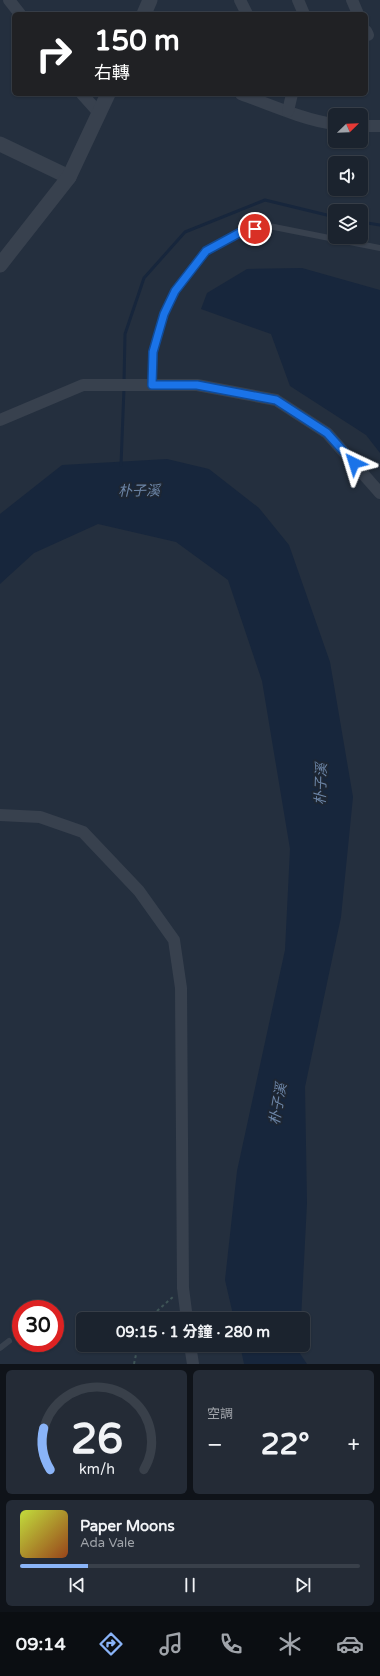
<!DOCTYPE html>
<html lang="zh-TW">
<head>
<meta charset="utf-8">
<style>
	:root { --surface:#1b232e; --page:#242b36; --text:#f1f3f6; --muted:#a0a4aa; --line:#39404a; --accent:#8ab4f8 }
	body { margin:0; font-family:"Varela Round","Noto Sans TC",sans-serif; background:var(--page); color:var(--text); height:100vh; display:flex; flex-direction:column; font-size:15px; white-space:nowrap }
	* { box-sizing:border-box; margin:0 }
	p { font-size:13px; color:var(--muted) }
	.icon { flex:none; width:22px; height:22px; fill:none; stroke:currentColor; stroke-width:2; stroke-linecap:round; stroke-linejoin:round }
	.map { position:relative; height:1364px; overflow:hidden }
	.details { display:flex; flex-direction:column; gap:6px; padding:6px; background:#0f1319; flex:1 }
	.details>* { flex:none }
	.hud { position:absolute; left:12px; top:12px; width:356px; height:84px; border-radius:6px; box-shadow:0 1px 3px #0004,0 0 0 1px var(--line); background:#202124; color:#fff; overflow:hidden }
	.needle { width:26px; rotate:67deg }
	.fabs { position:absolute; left:328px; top:108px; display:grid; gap:8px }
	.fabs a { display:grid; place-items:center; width:40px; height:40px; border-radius:6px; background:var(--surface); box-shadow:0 1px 3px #0004,0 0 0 1px var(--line); font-size:20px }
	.speed { position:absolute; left:12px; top:1300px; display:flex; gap:8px; font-size:20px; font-weight:700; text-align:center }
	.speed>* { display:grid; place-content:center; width:52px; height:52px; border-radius:50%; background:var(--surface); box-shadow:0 1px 3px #0004,0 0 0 1px var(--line); line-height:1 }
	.speed .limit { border:6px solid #d22; background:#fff; color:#111 }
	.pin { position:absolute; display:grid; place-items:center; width:34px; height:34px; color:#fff; margin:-17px; border:2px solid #fff; border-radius:50%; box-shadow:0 1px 4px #0007 }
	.me { position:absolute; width:44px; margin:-22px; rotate:319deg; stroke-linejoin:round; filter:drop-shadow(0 0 3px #0008) }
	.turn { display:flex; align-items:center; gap:14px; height:84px; padding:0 16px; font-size:18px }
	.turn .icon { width:52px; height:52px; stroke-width:2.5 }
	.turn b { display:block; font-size:28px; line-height:34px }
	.big { font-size:30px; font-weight:700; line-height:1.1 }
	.details .widget { flex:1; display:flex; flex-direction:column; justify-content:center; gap:6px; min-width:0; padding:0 14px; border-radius:6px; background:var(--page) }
	.details .dial { align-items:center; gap:0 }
	.dial svg { height:104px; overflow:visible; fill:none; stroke:var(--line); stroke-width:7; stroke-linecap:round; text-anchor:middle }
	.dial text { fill:var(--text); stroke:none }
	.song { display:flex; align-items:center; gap:12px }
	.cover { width:48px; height:48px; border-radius:6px; background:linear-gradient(135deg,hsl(70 70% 55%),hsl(20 70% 35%)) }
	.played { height:4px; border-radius:2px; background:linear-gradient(90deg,var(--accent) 20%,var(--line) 20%) }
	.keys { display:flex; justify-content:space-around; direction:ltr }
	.heat { display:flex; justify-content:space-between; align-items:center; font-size:22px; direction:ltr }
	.details .tiles { flex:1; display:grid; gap:6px; grid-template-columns:1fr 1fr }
	.widget:last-child { grid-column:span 2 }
	.trip { position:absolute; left:76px; top:1312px; width:234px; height:40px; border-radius:6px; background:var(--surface); box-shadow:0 1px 3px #0004,0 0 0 1px var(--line); font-weight:700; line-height:40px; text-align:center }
	.menu { display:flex; height:64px; justify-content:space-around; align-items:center; background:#0b0e12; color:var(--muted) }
	.menu .icon { width:28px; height:28px }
	.menu .on { color:var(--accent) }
	.menu b { font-size:18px; color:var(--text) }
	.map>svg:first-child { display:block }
	.water { fill:#17263c }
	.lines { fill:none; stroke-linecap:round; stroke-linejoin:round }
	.stream { stroke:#17263c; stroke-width:3 }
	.path { stroke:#3f5557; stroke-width:2; stroke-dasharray:3 3; stroke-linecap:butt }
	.service { stroke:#38414e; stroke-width:6 }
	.minor { stroke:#38414e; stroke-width:12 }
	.tertiary { stroke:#38414e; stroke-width:15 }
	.route-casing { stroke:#114b97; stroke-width:10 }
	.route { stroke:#1a73e8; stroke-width:7 }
	.labels { text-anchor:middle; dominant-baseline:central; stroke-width:4; stroke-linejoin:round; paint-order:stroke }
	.water-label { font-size:14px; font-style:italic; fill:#6d86a8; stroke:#1d2633 }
</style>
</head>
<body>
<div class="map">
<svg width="380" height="1364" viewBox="0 0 380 1364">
	<rect width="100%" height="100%" fill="#242f3e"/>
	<g class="water">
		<polygon points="302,268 380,290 380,453 366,435 290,386 271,334 201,309 207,293 247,269"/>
		<polygon points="167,459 209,469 259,508 289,545 330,662 353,797 341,917 305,1087 307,1203 301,1319 234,1319 225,1280 237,1171 285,950 290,849 262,681 228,580 176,542 98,524 34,553 0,584 0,514 62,465"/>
		<polygon points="240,1345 299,1345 299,1352 307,1364 244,1364"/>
	</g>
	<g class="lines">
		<g class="stream">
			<polyline points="361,222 380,225"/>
			<polyline points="124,383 125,334 144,278 185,232 265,200 335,217"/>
			<polyline points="121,465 124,388"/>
		</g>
		<g class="path">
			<polyline points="148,1319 174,1296"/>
			<polyline points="134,1364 138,1345"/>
		</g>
		<g class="service">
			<polyline points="152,385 153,352 165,315 175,291 206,251 241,232 269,226 380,248"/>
			<polyline points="0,1348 9,1341"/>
		</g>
		<g class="minor">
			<polyline points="9,0 20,14"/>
			<polyline points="240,0 247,14"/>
			<polyline points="298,0 304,14"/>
			<polyline points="352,0 358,14"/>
			<polyline points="366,31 368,35"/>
			<polyline points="82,94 99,113"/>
			<path d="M241,94C268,104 307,121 335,124"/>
			<polyline points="288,111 292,94"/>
			<polyline points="361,126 380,126"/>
			<polyline points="0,420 83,385 197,385 276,400 327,433 380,493"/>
			<polyline points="0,815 40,817 83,832 139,891 174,940 181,988 183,1288 187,1319"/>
			<polyline points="190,1345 193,1364"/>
		</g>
		<g class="tertiary">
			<polyline points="144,14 150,0"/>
			<polyline points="0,144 69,177"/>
			<polyline points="0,265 69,177 108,94"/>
		</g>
	</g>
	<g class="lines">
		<defs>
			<polyline id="route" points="255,229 241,232 206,251 175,291 164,314 153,352 152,385 197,385 276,400 327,433 354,463"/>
		</defs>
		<use href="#route" class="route-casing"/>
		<use href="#route" class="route"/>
	</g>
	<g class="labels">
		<g class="water-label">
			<text transform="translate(139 491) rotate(-1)">朴子溪</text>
			<text transform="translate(321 784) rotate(-88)">朴子溪</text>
			<text transform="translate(278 1104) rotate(-80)">朴子溪</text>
		</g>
	</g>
</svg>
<div class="fabs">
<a><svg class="needle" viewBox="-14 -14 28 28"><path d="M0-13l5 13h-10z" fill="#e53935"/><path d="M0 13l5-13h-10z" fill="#a0a4aa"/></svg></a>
<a><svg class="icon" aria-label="sound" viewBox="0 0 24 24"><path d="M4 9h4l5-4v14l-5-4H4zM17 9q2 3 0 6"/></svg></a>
<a><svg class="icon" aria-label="layers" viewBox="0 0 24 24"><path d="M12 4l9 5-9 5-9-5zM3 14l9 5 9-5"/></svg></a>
</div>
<div class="speed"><div class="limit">30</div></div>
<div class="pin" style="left:255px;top:229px;background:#d93025"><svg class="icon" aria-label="arrive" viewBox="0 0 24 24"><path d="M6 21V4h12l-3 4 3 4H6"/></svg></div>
<svg class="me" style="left:354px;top:463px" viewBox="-20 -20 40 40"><path d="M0-17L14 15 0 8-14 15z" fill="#1a73e8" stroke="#fff" stroke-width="4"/></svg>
<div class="trip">09:15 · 1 分鐘 · 280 m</div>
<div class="hud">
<div class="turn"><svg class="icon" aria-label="right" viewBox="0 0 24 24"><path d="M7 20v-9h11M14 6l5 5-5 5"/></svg><div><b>150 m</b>右轉</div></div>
</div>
</div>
<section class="details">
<div class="tiles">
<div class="widget dial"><svg viewBox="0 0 100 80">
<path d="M14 69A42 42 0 1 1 86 69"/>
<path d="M14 69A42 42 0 0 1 9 37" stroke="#8ab4f8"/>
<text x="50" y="56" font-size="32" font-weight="700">26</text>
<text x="50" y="72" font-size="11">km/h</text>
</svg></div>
<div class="widget"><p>空調</p>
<div class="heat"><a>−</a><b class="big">22°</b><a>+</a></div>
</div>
<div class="widget">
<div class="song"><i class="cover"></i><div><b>Paper Moons</b><p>Ada Vale</p></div></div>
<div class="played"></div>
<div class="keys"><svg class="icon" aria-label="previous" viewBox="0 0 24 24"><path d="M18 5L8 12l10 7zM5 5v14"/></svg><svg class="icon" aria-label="pause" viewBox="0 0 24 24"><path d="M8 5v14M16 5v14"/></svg><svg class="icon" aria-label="next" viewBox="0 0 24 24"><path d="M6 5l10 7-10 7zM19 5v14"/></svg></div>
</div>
</div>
</section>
<nav class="menu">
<b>09:14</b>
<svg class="icon on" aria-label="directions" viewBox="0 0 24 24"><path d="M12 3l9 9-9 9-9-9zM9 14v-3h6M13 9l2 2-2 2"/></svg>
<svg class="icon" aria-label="music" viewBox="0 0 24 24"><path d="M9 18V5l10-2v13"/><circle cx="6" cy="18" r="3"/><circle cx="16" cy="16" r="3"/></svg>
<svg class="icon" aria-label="phone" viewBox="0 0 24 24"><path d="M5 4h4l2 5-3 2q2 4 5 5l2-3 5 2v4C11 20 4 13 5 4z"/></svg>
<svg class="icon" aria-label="climate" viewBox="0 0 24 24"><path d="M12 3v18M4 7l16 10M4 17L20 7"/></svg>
<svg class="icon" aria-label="car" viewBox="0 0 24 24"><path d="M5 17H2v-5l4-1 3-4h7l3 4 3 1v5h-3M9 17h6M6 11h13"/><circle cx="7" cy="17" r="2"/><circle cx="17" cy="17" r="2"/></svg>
</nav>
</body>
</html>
